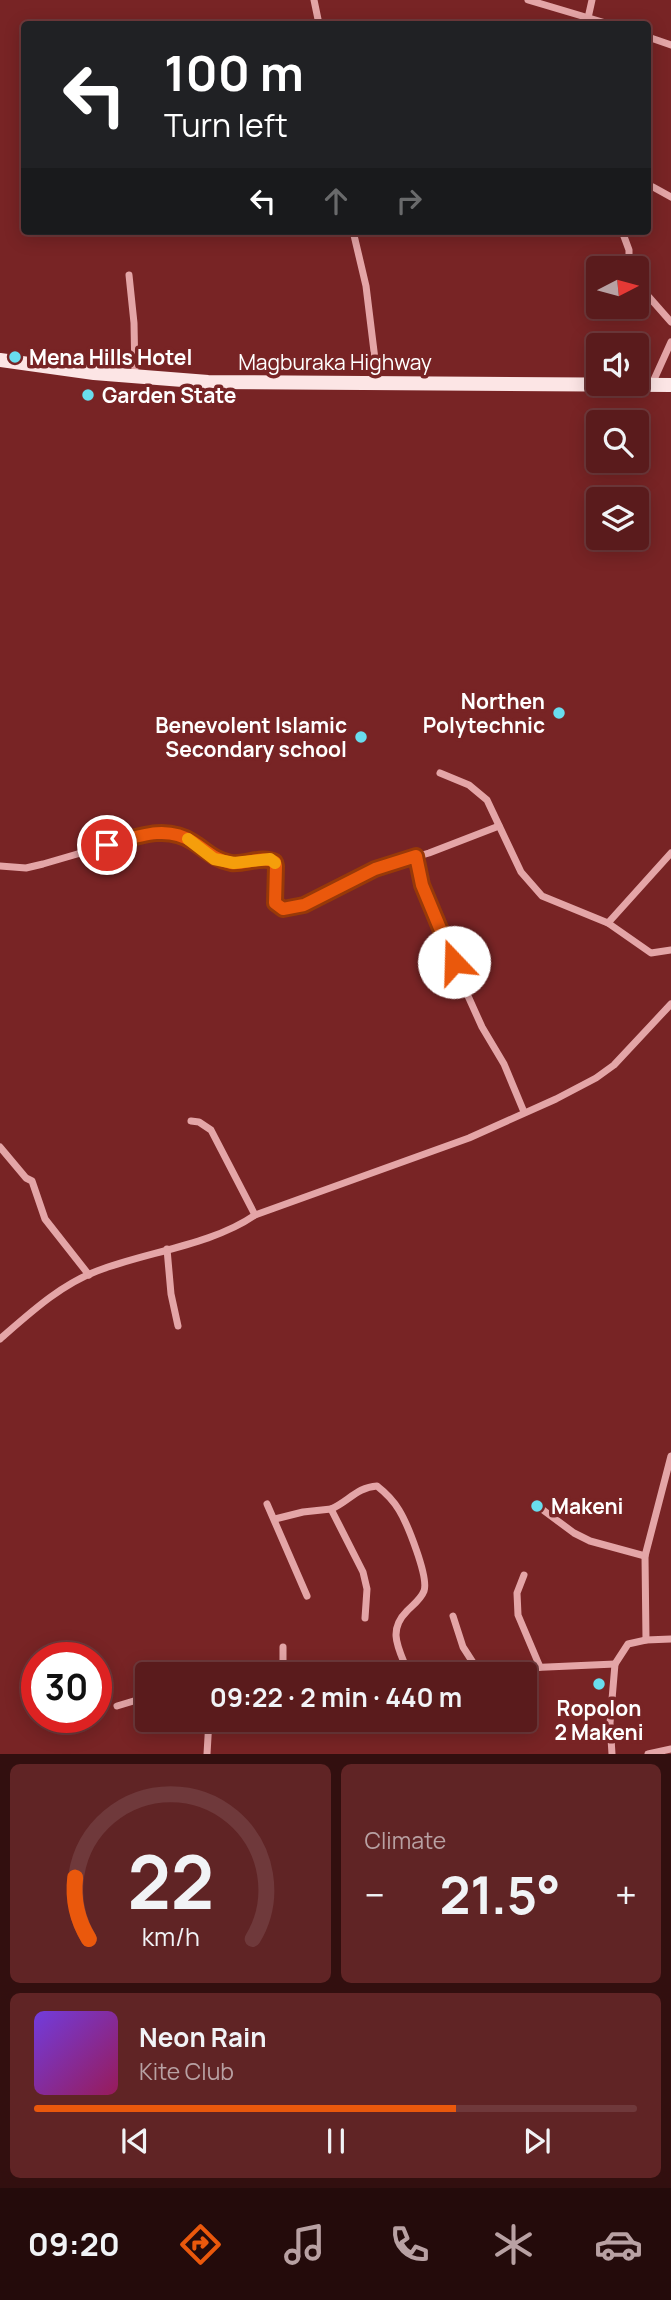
<!DOCTYPE html>
<html lang="en">
<head>
<meta charset="utf-8">
<style>
	:root { --surface:#5a1b1c; --page:#602425; --text:#f1f3f6; --muted:#b8a1a3; --line:#6f393b; --accent:#ea580c }
	body { margin:0; font-family:Manrope,sans-serif; background:var(--page); color:var(--text); height:100vh; display:flex; flex-direction:column; font-size:26px; white-space:nowrap }
	* { box-sizing:border-box; margin:0 }
	p { font-size:23px; color:var(--muted) }
	.icon { flex:none; width:38px; height:38px; fill:none; stroke:currentColor; stroke-width:2; stroke-linecap:round; stroke-linejoin:round }
	.map { position:relative; height:1754px; overflow:hidden }
	.drawer { display:flex; flex-direction:column; gap:10px; padding:10px; background:#320f0f; flex:1 }
	.drawer>* { flex:none }
	.banner { position:absolute; left:21px; top:21px; width:630px; height:214px; border-radius:7px; box-shadow:0 4px 18px #0003,0 0 0 2px var(--line); background:#202124; color:#fff; overflow:hidden }
	.needle { width:46px; rotate:84deg }
	.tools { position:absolute; left:586px; top:256px; display:grid; gap:14px }
	.tools a { display:grid; place-items:center; width:63px; height:63px; border-radius:7px; background:var(--surface); box-shadow:0 4px 18px #0003,0 0 0 2px var(--line); font-size:35px }
	.speed { position:absolute; left:21px; top:1642px; display:flex; gap:14px; font-size:35px; font-weight:700; text-align:center }
	.speed>* { display:grid; place-content:center; width:91px; height:91px; border-radius:50%; background:var(--surface); box-shadow:0 4px 18px #0003,0 0 0 2px var(--line); line-height:1 }
	.speed .limit { border:10px solid #d22; background:#fff; color:#111 }
	.pin { position:absolute; display:grid; place-items:center; width:60px; height:60px; color:#fff; margin:-30px; border:4px solid #fff; border-radius:50%; box-shadow:0 2px 7px #0007 }
	.me { position:absolute; width:77px; margin:-38px; rotate:339deg; stroke-linejoin:round; filter:drop-shadow(0 0 5px #0008) }
	.turn { display:flex; align-items:center; gap:24px; height:147px; padding:0 28px; font-size:32px }
	.turn .icon { width:91px; height:91px; stroke-width:2.5 }
	.turn b { display:block; font-size:49px; line-height:60px }
	.lanes { display:flex; align-items:center; height:66px; padding:0 28px; background:#0003; justify-content:center; gap:35px; direction:ltr }
	.lanes .off { opacity:.35 }
	.big { font-size:52px; font-weight:700; line-height:1.1 }
	.drawer .tile { flex:1; display:flex; flex-direction:column; justify-content:center; gap:10px; min-width:0; padding:0 24px; border-radius:10px; background:var(--page) }
	.drawer .dial { align-items:center; gap:0 }
	.dial svg { height:182px; overflow:visible; fill:none; stroke:var(--line); stroke-width:7; stroke-linecap:round; text-anchor:middle }
	.dial text { fill:var(--text); stroke:none }
	.song { display:flex; align-items:center; gap:21px }
	.cover { width:84px; height:84px; border-radius:10px; background:linear-gradient(135deg,hsl(260 70% 55%),hsl(330 70% 35%)) }
	.played { height:7px; border-radius:4px; background:linear-gradient(90deg,var(--accent) 70%,var(--line) 70%) }
	.keys { display:flex; justify-content:space-around; direction:ltr }
	.heat { display:flex; justify-content:space-between; align-items:center; font-size:38px; direction:ltr }
	.drawer .tiles { flex:1; display:grid; gap:10px; grid-template-columns:1fr 1fr }
	.tile:last-child { grid-column:span 2 }
	.trip { position:absolute; left:135px; top:1662px; width:402px; height:70px; border-radius:7px; background:var(--surface); box-shadow:0 4px 18px #0003,0 0 0 2px var(--line); font-weight:700; line-height:70px; text-align:center }
	.dock { display:flex; height:112px; justify-content:space-around; align-items:center; background:#240b0b; color:var(--muted) }
	.dock .icon { width:49px; height:49px }
	.dock .on { color:var(--accent) }
	.dock b { font-size:32px; color:var(--text) }
	.map>svg:first-child { display:block }
	.lines { fill:none; stroke-linecap:round; stroke-linejoin:round }
	.street { stroke:#e4a5a7; stroke-width:7 }
	.primary { stroke:#fce5e5; stroke-width:14 }
	.route-casing { stroke:#983908; stroke-width:18 }
	.route { stroke:#ea580c; stroke-width:12 }
	.slow { stroke:#f59e0b; stroke-width:12 }
	.poi-dot { fill:#69ddee; stroke:#782425; stroke-width:2.5 }
	.labels { text-anchor:middle; dominant-baseline:central; stroke-width:7; stroke-linejoin:round; paint-order:stroke }
	.poi-label { font-size:21px; font-weight:bold; fill:#fff; stroke:#782425; text-anchor:start }
	.street-label { font-size:21px; fill:#fff; stroke:#782425 }
</style>
</head>
<body>
<div class="map">
<svg width="671" height="1754" viewBox="0 0 671 1754">
	<rect width="100%" height="100%" fill="#782425"/>
	<g class="lines">
		<g class="street">
			<polyline points="314,0 319,24"/>
			<polyline points="528,0 609,24"/>
			<polyline points="588,18 592,0"/>
			<polyline points="648,37 671,45"/>
			<polyline points="653,187 671,197"/>
			<polyline points="353,231 366,286 378,384"/>
			<polyline points="622,231 629,250 629,268"/>
			<polyline points="129,275 134,323 135,376"/>
			<polyline points="637,288 649,297 671,322"/>
			<polyline points="652,384 671,342"/>
			<polyline points="440,773 469,785 487,800 521,872 542,896 608,923 651,953 671,950"/>
			<polyline points="416,856 422,885 450,947 459,976 482,1027 504,1064 524,1112"/>
			<path d="M0,866L26,868L43,864L139,836C163,831 183,833 202,848C212,856 218,861 231,863C245,865 262,855 275,862V903L283,909L304,905L375,869L429,853L499,826"/>
			<polyline points="608,923 671,853"/>
			<polyline points="191,1121 199,1122 211,1130 255,1215"/>
			<polyline points="0,1147 26,1178 32,1181 45,1219 89,1275"/>
			<polyline points="167,1249 171,1294 178,1326"/>
			<path d="M0,1339C30,1313 60,1285 97,1271C146,1252 212,1245 255,1215L469,1138L556,1099L596,1078L614,1065L671,1004"/>
			<polyline points="267,1504 307,1596"/>
			<polyline points="543,1510 574,1533 590,1541 645,1556"/>
			<polyline points="275,1519 303,1512 331,1509"/>
			<polyline points="524,1575 517,1593 518,1615 540,1667"/>
			<polyline points="453,1616 463,1647 481,1675"/>
			<path d="M365,1618L367,1589L363,1572L331,1509C348,1502 357,1487 377,1486C386,1493 393,1500 399,1510C407,1523 429,1577 424,1591C421,1599 413,1605 407,1611C386,1632 400,1650 409,1675"/>
			<polyline points="646,1640 645,1556 671,1456"/>
			<polyline points="283,1675 283,1647"/>
			<polyline points="501,1675 525,1668 615,1664"/>
			<polyline points="117,1706 147,1697"/>
			<polyline points="378,1720 397,1720"/>
			<polyline points="207,1754 209,1720"/>
			<polyline points="612,1754 610,1723 615,1664 628,1644 646,1640 671,1639"/>
			<polyline points="648,1754 671,1749"/>
		</g>
		<polyline class="primary" points="0,360 94,373 208,382 671,385"/>
	</g>
	<g class="lines">
		<defs>
			<path id="route" d="M107,845C136,837 166,824 193,842C207,851 215,860 231,863C245,865 262,855 275,862L276,866L275,903L283,909L304,905L375,869L416,856L422,885L454,962"/>
		</defs>
		<use href="#route" class="route-casing"/>
		<use href="#route" class="route"/>
		<polyline class="slow" points="188,839 214,859 234,863 270,859 275,863"/>
	</g>
	<g class="poi-dot">
		<circle cx="15" cy="357" r="7"/>
		<circle cx="88" cy="395" r="7"/>
		<circle cx="559" cy="713" r="7"/>
		<circle cx="361" cy="737" r="7"/>
		<circle cx="537" cy="1506" r="7"/>
		<circle cx="599" cy="1684" r="7"/>
	</g>
	<g class="labels">
		<g class="poi-label">
			<text x="29" y="357">Mena Hills Hotel</text>
			<text x="102" y="395">Garden State</text>
			<text x="545" y="701" text-anchor="end">Northen<tspan x="545" dy="24">Polytechnic</tspan></text>
			<text x="347" y="725" text-anchor="end">Benevolent Islamic<tspan x="347" dy="24">Secondary school</tspan></text>
			<text x="551" y="1506">Makeni</text>
			<text x="599" y="1708" text-anchor="middle">Ropolon<tspan x="599" dy="24">2 Makeni</tspan></text>
		</g>
		<g class="street-label">
			<text x="335" y="362">Magburaka Highway</text>
		</g>
	</g>
</svg>
<div class="tools">
<a><svg class="needle" viewBox="-14 -14 28 28"><path d="M0-13l5 13h-10z" fill="#e53935"/><path d="M0 13l5-13h-10z" fill="#b8a1a3"/></svg></a>
<a><svg class="icon" aria-label="sound" viewBox="0 0 24 24"><path d="M4 9h4l5-4v14l-5-4H4zM17 9q2 3 0 6"/></svg></a>
<a><svg class="icon" aria-label="search" viewBox="0 0 24 24"><circle cx="10" cy="10" r="6"/><path d="M15 15l6 6"/></svg></a>
<a><svg class="icon" aria-label="layers" viewBox="0 0 24 24"><path d="M12 4l9 5-9 5-9-5zM3 14l9 5 9-5"/></svg></a>
</div>
<div class="speed"><div class="limit">30</div></div>
<div class="pin" style="left:107px;top:845px;background:#d93025"><svg class="icon" aria-label="arrive" viewBox="0 0 24 24"><path d="M6 21V4h12l-3 4 3 4H6"/></svg></div>
<svg class="me" style="left:454px;top:962px" viewBox="-20 -20 40 40"><circle r="19" fill="#fff"/><path d="M0-13L10 11 0 6-10 11z" fill="#ea580c"/></svg>
<div class="trip">09:22 · 2 min · 440 m</div>
<div class="banner">
<div class="turn"><svg class="icon" aria-label="left" viewBox="0 0 24 24"><path d="M17 20v-9H6M10 6l-5 5 5 5"/></svg><div><b>100 m</b>Turn left</div></div>
<div class="lanes"><svg class="icon" aria-label="left" viewBox="0 0 24 24"><path d="M17 20v-9H6M10 6l-5 5 5 5"/></svg><svg class="icon off" aria-label="ahead" viewBox="0 0 24 24"><path d="M12 20V5M6 11l6-6 6 6"/></svg><svg class="icon off" aria-label="right" viewBox="0 0 24 24"><path d="M7 20v-9h11M14 6l5 5-5 5"/></svg></div>
</div>
</div>
<section class="drawer">
<div class="tiles">
<div class="tile dial"><svg viewBox="0 0 100 80">
<path d="M14 69A42 42 0 1 1 86 69"/>
<path d="M14 69A42 42 0 0 1 8 42" stroke="#ea580c"/>
<text x="50" y="56" font-size="32" font-weight="700">22</text>
<text x="50" y="72" font-size="11">km/h</text>
</svg></div>
<div class="tile"><p>Climate</p>
<div class="heat"><a>−</a><b class="big">21.5°</b><a>+</a></div>
</div>
<div class="tile">
<div class="song"><i class="cover"></i><div><b>Neon Rain</b><p>Kite Club</p></div></div>
<div class="played"></div>
<div class="keys"><svg class="icon" aria-label="previous" viewBox="0 0 24 24"><path d="M18 5L8 12l10 7zM5 5v14"/></svg><svg class="icon" aria-label="pause" viewBox="0 0 24 24"><path d="M8 5v14M16 5v14"/></svg><svg class="icon" aria-label="next" viewBox="0 0 24 24"><path d="M6 5l10 7-10 7zM19 5v14"/></svg></div>
</div>
</div>
</section>
<nav class="dock">
<b>09:20</b>
<svg class="icon on" aria-label="directions" viewBox="0 0 24 24"><path d="M12 3l9 9-9 9-9-9zM9 14v-3h6M13 9l2 2-2 2"/></svg>
<svg class="icon" aria-label="music" viewBox="0 0 24 24"><path d="M9 18V5l10-2v13"/><circle cx="6" cy="18" r="3"/><circle cx="16" cy="16" r="3"/></svg>
<svg class="icon" aria-label="phone" viewBox="0 0 24 24"><path d="M5 4h4l2 5-3 2q2 4 5 5l2-3 5 2v4C11 20 4 13 5 4z"/></svg>
<svg class="icon" aria-label="climate" viewBox="0 0 24 24"><path d="M12 3v18M4 7l16 10M4 17L20 7"/></svg>
<svg class="icon" aria-label="car" viewBox="0 0 24 24"><path d="M5 17H2v-5l4-1 3-4h7l3 4 3 1v5h-3M9 17h6M6 11h13"/><circle cx="7" cy="17" r="2"/><circle cx="17" cy="17" r="2"/></svg>
</nav>
</body>
</html>
